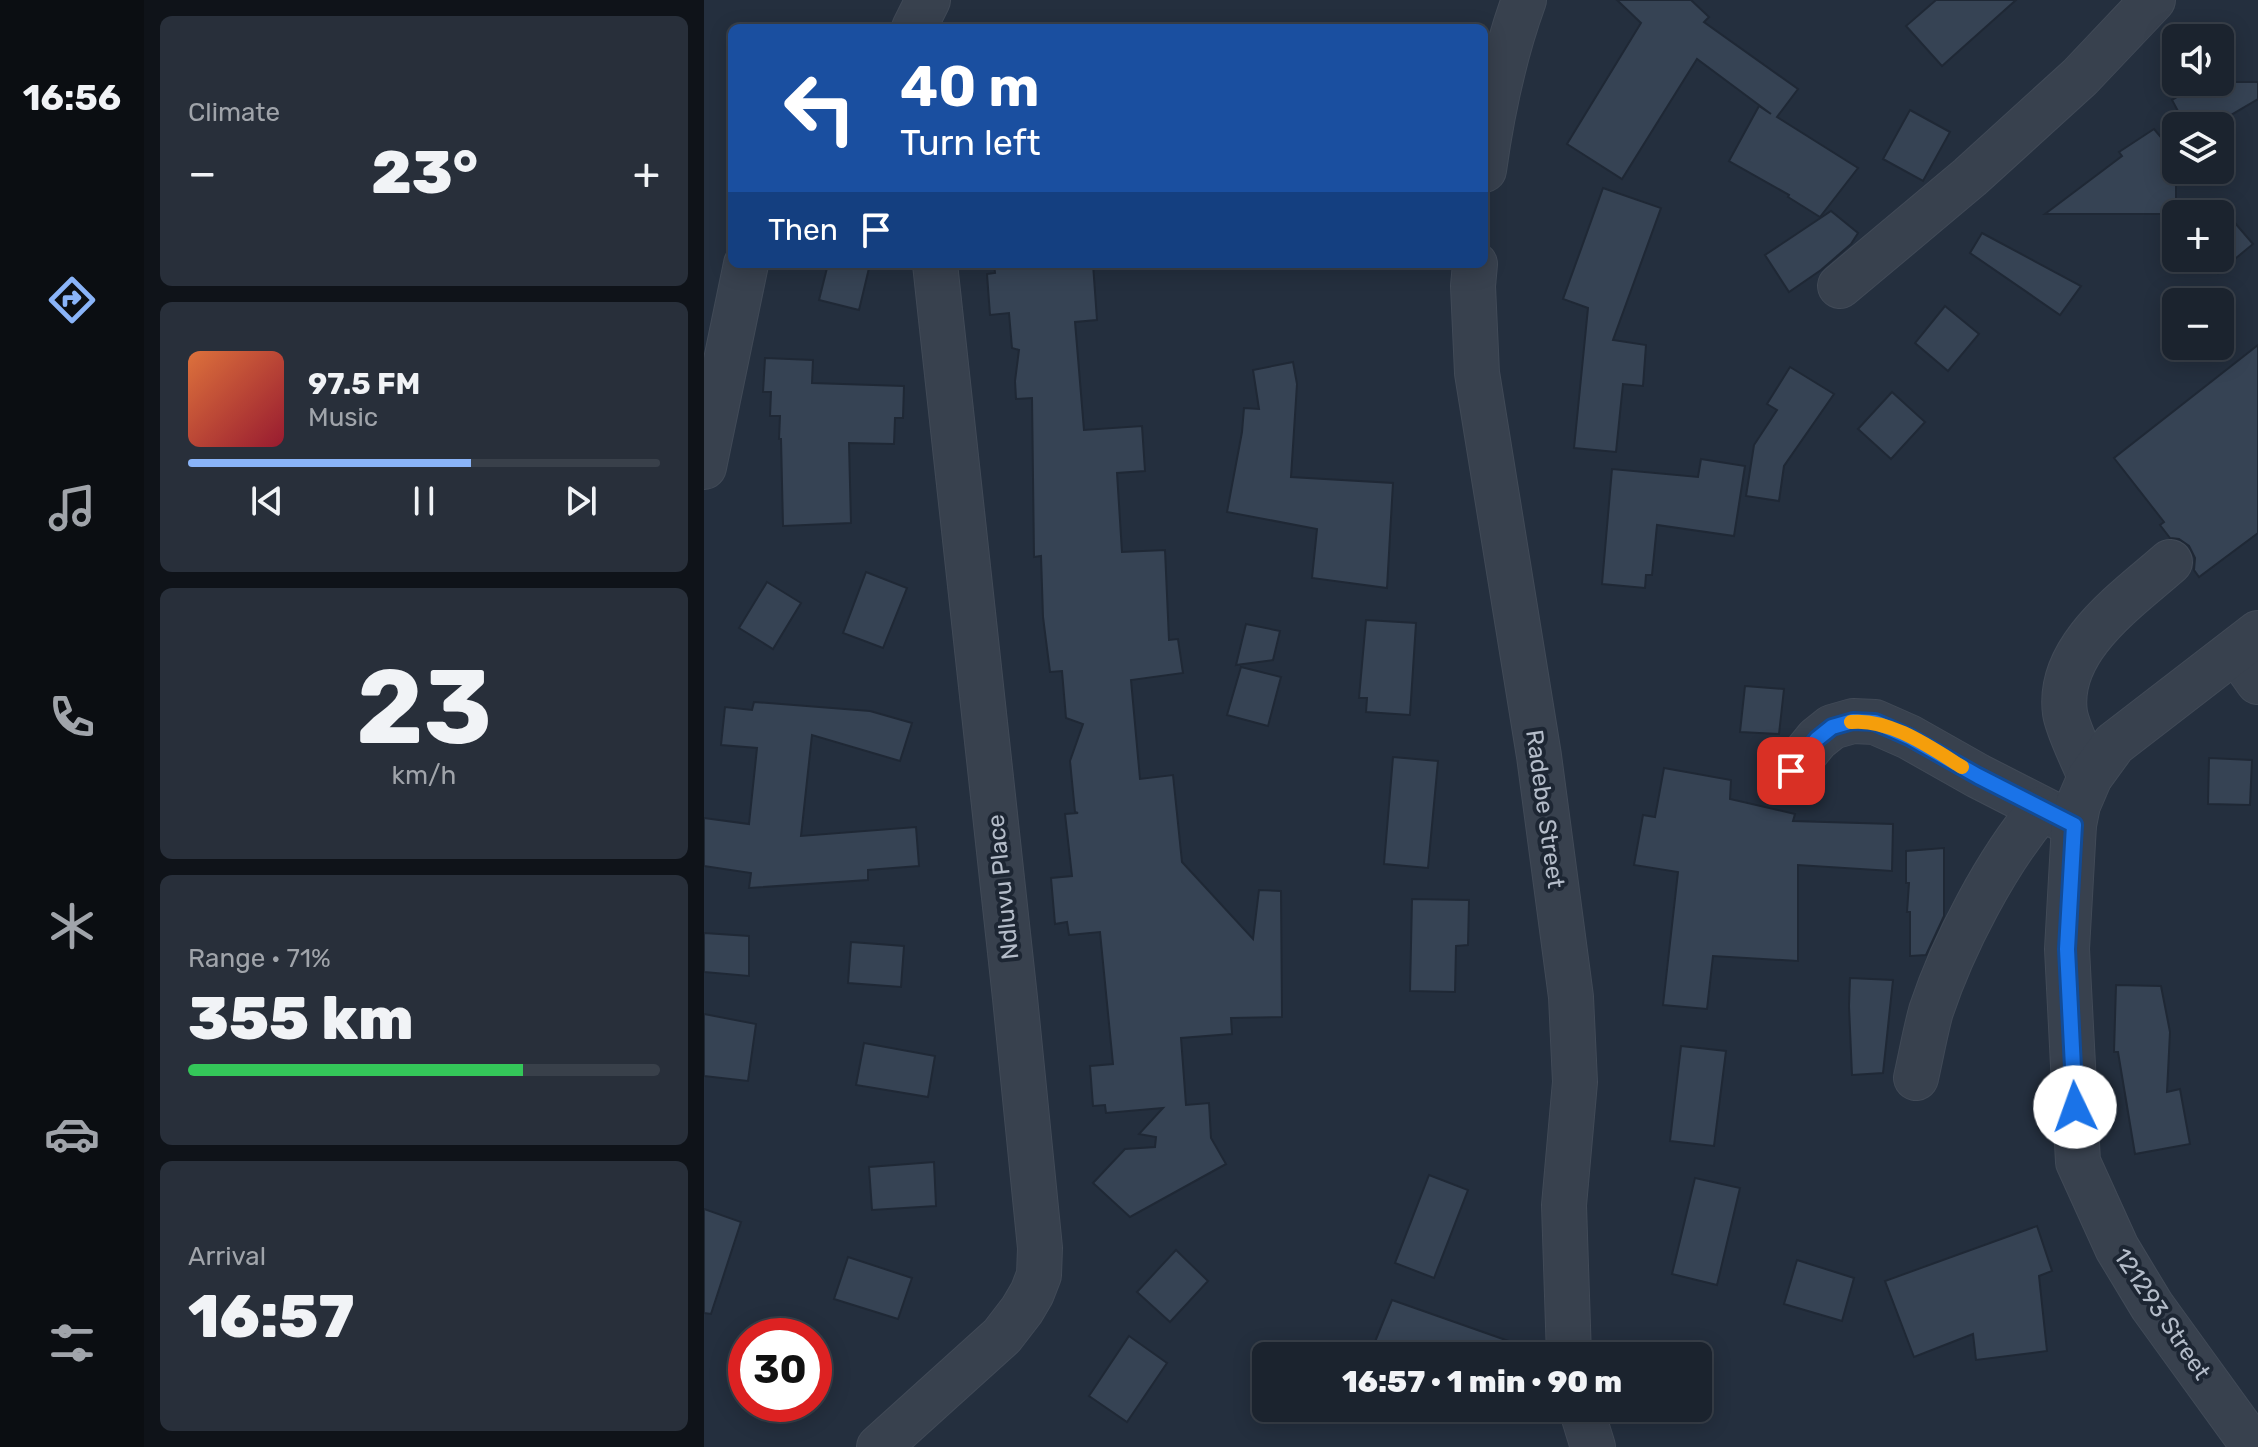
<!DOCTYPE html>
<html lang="en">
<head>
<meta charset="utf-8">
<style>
	:root { --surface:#1b232e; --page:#282f3a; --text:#f1f3f6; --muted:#a0a4aa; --line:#39404a; --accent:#8ab4f8 }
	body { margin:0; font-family:Rubik,sans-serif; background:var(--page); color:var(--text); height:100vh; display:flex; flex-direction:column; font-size:30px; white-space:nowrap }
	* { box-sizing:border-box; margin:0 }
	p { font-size:26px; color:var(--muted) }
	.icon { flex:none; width:44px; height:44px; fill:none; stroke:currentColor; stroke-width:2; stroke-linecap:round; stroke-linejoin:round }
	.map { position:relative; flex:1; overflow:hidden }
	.drawer { display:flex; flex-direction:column; gap:16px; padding:16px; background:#0f1319; width:560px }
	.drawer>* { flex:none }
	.banner { position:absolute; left:24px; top:24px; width:760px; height:244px; border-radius:12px; box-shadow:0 4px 20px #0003,0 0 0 2px var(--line); background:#1a4fa0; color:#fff; overflow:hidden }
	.fabs { position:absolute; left:1458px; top:24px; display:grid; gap:16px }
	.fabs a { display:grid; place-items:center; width:72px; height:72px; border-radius:12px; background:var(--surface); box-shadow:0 4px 20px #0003,0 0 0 2px var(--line); font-size:40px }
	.speed { position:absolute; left:24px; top:1318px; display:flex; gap:16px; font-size:40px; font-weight:700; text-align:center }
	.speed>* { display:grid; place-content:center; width:104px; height:104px; border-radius:50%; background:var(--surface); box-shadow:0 4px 20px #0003,0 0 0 2px var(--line); line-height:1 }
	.speed .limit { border:12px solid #d22; background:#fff; color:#111 }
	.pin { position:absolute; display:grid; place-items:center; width:68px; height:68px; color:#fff; margin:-34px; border-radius:16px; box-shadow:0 4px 12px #0006 }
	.me { position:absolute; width:88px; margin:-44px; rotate:357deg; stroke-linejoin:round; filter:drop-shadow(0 0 6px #0008) }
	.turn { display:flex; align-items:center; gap:28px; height:168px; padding:0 40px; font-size:36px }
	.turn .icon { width:104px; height:104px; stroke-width:2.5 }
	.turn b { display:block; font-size:56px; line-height:68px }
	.then { display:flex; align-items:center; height:76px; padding:0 40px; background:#0003; gap:16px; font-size:30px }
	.big { font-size:60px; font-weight:800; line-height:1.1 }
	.drawer .card { flex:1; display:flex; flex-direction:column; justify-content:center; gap:12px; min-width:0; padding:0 28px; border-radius:12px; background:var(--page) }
	.drawer .dial { align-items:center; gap:0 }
	.dial b { font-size:104px; line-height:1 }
	.song { display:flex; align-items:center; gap:24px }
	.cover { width:96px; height:96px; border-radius:12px; background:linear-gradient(135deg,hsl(20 70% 55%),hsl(350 70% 35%)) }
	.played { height:8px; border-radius:4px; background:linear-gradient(90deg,var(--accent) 60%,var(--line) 60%) }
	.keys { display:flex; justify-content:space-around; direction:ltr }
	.heat { display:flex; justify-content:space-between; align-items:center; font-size:44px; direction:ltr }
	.charge { height:12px; border-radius:6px; background:linear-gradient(90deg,#34c759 71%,var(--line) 0) }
	.trip { position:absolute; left:548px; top:1342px; width:460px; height:80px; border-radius:12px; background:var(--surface); box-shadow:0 4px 20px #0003,0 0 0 2px var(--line); font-weight:800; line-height:80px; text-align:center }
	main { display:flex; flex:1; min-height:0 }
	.tab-bar { display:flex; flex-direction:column; width:144px; justify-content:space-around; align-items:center; background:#0b0e12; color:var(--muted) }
	.tab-bar .icon { width:56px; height:56px }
	.tab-bar .current { color:var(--accent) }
	.tab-bar b { font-size:36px; color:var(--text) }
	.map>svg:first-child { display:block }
	.building { fill:#364354; stroke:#1f2835; stroke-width:2 }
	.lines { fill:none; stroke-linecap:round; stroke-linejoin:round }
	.minor-casing { stroke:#414a57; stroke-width:46 }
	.minor { stroke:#38414e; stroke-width:44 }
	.route-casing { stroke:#114b97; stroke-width:20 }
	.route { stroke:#1a73e8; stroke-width:14 }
	.slow { stroke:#f59e0b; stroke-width:14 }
	.labels { text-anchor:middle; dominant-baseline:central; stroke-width:8; stroke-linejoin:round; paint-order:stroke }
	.street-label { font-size:24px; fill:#b4bcc9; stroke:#1d2633 }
</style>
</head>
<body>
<main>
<nav class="tab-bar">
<b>16:56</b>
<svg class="icon current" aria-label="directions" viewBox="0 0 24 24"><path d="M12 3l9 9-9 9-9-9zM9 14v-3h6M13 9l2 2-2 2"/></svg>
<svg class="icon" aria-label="music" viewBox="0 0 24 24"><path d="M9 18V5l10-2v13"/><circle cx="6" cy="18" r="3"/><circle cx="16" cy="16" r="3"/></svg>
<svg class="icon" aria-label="phone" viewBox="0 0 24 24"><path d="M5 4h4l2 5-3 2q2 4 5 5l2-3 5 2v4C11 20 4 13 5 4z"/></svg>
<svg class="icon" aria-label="climate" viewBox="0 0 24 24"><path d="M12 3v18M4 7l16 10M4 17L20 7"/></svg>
<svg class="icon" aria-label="car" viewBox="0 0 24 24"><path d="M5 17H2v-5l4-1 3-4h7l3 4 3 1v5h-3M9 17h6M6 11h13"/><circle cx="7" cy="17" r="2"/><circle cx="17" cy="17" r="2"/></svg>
<svg class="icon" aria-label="filters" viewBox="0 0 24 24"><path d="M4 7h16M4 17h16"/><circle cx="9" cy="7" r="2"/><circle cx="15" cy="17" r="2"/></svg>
</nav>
<section class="drawer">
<div class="card"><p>Climate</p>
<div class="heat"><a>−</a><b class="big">23°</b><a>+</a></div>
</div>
<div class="card">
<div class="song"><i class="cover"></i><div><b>97.5 FM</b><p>Music</p></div></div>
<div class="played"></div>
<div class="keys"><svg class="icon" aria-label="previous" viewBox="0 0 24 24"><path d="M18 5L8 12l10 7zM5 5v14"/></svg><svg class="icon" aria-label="pause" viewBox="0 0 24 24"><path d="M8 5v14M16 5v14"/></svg><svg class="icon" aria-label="next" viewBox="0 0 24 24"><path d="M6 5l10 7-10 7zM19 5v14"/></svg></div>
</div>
<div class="card dial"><b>23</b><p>km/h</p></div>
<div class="card"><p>Range · 71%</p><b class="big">355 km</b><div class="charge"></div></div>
<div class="card"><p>Arrival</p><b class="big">16:57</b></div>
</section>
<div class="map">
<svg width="1554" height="1447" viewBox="0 0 1554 1447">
	<rect width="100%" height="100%" fill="#242f3e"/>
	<g class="building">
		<polygon points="913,0 987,0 1005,17 1000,22 1094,89 1073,117 1154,168 1116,217 1084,197 1085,195 1025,161 1055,106 1067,114 993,59 918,179 863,144 937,23"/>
		<polygon points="1232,0 1312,0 1238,66 1202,26"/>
		<polygon points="1499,82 1554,82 1554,99 1508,126 1482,126 1468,100"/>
		<polygon points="1206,110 1246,132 1219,181 1179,159"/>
		<polygon points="1450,129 1472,155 1472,214 1341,214 1418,156 1415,152"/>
		<polygon points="899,188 957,208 909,340 942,345 939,386 919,384 912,452 870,448 884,308 859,299"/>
		<polygon points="1513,202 1549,244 1514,273 1501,258 1516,258 1516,214 1499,214"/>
		<polygon points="1127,211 1154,233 1147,244 1117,270 1085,292 1061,255"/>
		<polygon points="1278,233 1377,286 1356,315 1266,253"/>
		<polygon points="124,264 166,264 155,310 115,300"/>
		<polygon points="290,264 389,264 393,320 371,322 380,430 438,426 441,471 413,473 418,552 461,550 465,640 474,639 479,673 427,680 436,779 469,775 478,862 549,939 555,890 577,891 578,1017 527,1018 528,1034 477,1038 482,1105 505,1103 507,1138 522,1164 426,1217 389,1183 421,1149 451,1147 452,1137 435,1134 459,1108 402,1113 401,1105 389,1106 386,1066 409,1064 396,932 365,935 363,922 351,924 347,878 368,876 361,814 374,813 371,812 366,761 379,724 362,718 358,671 346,672 339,617 337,556 330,557 328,398 312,399 311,381 315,350 308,348 305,313 286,315 283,274 291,273"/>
		<polygon points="1241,306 1275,334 1244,371 1211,343"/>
		<polygon points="1554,345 1554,533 1495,577 1490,570 1491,558 1485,546 1475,539 1466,538 1456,525 1460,522 1410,458"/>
		<polygon points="61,358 109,360 108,383 200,386 199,418 191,418 190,444 145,443 147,523 79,526 77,439 75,439 76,416 66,416 67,392 59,392"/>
		<polygon points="589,362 593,384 587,477 689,483 683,588 608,578 613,529 523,512 538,432 540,408 555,409 549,370"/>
		<polygon points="1086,367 1130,394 1080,466 1075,501 1042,496 1050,445 1073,410 1063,404"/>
		<polygon points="1188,392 1221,422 1187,459 1154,429"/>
		<polygon points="997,459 1041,466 1030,536 953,525 948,575 942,575 941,588 898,584 908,469 994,477"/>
		<polygon points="162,572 203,588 179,648 139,633"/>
		<polygon points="63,582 97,603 69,649 35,628"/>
		<polygon points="662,620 712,623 706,715 662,712 663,698 655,698"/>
		<polygon points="542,624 576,631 569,660 532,665"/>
		<polygon points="537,667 577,677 564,726 523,715"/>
		<polygon points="1041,686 1080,689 1075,734 1036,732"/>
		<polygon points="50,702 166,711 208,723 196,761 108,735 97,836 212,827 215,866 164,870 164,880 45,888 47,873 0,866 0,818 45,824 53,748 17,745 21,707 48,710"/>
		<polygon points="689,757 734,761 724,868 680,864"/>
		<polygon points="1505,758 1548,760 1546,805 1504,804"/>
		<polygon points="960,768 1027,780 1026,799 1091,814 1089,821 1189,824 1188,871 1094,865 1094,961 1009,956 1003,1009 959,1005 974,872 930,865 939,815 951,817"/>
		<polygon points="1240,848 1240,916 1222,955 1206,956 1206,912 1203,912 1205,883 1202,883 1202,851"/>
		<polygon points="708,899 765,900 764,945 752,946 751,992 706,991"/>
		<polygon points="0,933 45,936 45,976 0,972"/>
		<polygon points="147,942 200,946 197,987 144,983"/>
		<polygon points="1146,978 1189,980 1179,1073 1148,1075 1145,1006"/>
		<polygon points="1412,985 1457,986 1466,1032 1463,1092 1476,1089 1486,1144 1431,1154 1414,1052 1410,1052"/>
		<polygon points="0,1014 52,1024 44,1081 0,1076"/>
		<polygon points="160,1043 231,1056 224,1097 152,1085"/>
		<polygon points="977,1046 1022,1051 1010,1146 966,1141"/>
		<polygon points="230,1162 232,1206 168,1210 165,1167"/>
		<polygon points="725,1175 764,1190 730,1278 691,1263"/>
		<polygon points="991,1178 1036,1188 1013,1285 968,1274"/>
		<polygon points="0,1209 37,1222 7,1314 0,1313"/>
		<polygon points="1333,1226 1348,1271 1335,1276 1343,1351 1272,1360 1269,1334 1210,1357 1181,1281"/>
		<polygon points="472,1250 504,1281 466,1322 433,1292"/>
		<polygon points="144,1257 208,1278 194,1319 130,1299"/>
		<polygon points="1093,1260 1150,1278 1138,1321 1080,1304"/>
		<polygon points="688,1300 833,1351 833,1356 686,1356 668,1349"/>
		<polygon points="425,1336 463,1363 423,1422 385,1396"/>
	</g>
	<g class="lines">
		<defs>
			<g id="minor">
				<polyline points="210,28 224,0"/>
				<path d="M780,170C788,113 800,55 820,0"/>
				<polyline points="771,264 769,286 773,373 835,756 867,997 871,1082 860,1205 865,1356"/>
				<polyline points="1136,286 1266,177 1376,77 1449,0"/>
				<polyline points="0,467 42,264"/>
				<polyline points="1532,651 1554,682"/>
				<polyline points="1087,771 1113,739 1128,727 1149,721 1171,722 1205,737 1274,776 1370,825"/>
				<path d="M1386,777C1379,759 1364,731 1361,713C1352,648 1423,600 1466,562"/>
				<path d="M1212,1078C1217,1056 1221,1033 1227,1011C1249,945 1292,862 1337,809"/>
				<polyline points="877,1408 889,1447"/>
				<polyline points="175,1447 298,1336 318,1310 328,1293 335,1275 336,1248 311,998 231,264"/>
				<polyline points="1550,1447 1448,1306 1413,1248 1374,1162 1363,949 1370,825 1374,805 1386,777 1410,744 1554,633"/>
			</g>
		</defs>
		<use href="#minor" class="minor-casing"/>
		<use href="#minor" class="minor"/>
	</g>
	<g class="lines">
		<defs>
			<polyline id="route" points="1087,771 1113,739 1128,727 1149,721 1171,722 1205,737 1274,776 1370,825 1363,949 1371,1107"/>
		</defs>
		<use href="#route" class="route-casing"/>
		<use href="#route" class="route"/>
		<path class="slow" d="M1147,722C1185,718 1226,747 1258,767"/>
	</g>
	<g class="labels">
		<g class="street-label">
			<text transform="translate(841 809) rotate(82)">Radebe Street</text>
			<text transform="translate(299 887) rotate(-96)">Ndluvu Place</text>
			<text transform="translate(1458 1314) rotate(56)">121293 Street</text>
		</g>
	</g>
</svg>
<div class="fabs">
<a><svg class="icon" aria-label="sound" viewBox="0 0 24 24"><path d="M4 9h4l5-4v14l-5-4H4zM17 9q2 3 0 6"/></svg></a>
<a><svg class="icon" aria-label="layers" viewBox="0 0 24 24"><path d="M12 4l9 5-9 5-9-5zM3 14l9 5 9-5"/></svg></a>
<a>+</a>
<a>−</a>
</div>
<div class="speed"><div class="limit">30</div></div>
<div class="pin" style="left:1087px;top:771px;background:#d93025"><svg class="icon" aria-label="arrive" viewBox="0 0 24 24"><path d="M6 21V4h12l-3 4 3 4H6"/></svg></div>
<svg class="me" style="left:1371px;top:1107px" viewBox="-20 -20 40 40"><circle r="19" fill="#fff"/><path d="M0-13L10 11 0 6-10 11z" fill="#1a73e8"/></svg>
<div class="trip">16:57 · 1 min · 90 m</div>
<div class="banner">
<div class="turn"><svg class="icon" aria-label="left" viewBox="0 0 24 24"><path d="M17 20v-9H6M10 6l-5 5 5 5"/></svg><div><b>40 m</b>Turn left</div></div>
<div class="then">Then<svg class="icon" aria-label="arrive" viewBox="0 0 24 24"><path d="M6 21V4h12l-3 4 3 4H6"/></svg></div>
</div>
</div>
</main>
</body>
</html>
